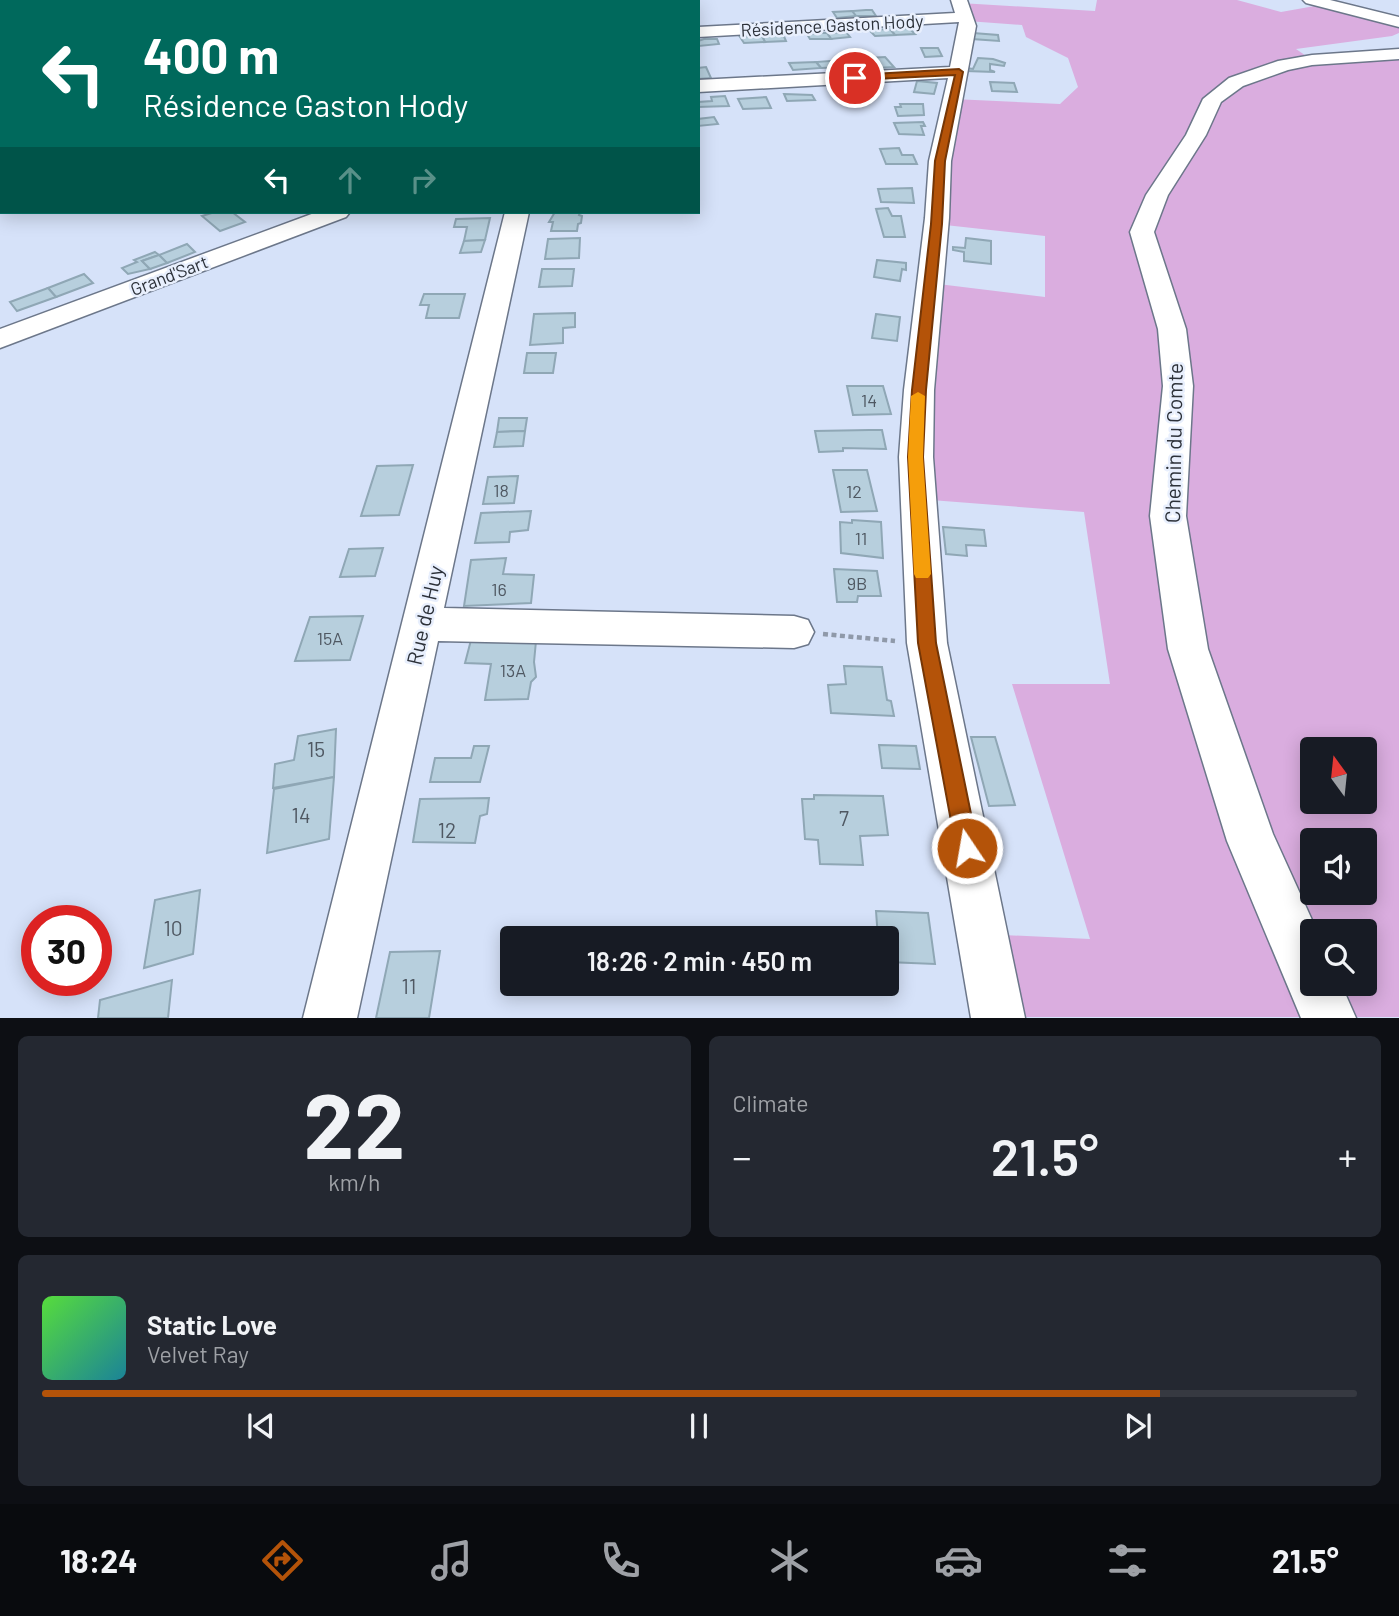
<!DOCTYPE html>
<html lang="en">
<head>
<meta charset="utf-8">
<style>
	:root { --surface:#171b24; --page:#242831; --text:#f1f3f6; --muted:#9ea1a6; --line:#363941; --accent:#b45309 }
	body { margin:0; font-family:Barlow,sans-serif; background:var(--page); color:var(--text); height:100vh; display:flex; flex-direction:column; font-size:26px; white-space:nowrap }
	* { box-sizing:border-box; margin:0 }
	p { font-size:23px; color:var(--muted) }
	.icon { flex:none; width:38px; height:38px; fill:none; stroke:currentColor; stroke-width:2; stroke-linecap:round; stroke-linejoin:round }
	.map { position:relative; height:1018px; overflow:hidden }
	.panel { display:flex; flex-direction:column; gap:18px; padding:18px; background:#0d0f14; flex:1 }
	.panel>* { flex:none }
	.banner { position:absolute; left:0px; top:0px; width:700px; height:214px; box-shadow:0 4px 18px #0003; background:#00695c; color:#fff; overflow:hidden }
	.needle { width:46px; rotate:345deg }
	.controls { position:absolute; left:1300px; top:737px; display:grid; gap:14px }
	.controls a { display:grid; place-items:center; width:77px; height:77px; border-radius:7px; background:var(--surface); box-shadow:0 4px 18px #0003; font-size:35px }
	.speed { position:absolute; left:21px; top:905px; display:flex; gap:14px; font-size:35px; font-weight:700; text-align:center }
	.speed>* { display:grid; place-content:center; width:91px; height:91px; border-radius:50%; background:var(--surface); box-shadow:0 4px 18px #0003; line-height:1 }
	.speed .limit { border:10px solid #d22; background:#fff; color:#111 }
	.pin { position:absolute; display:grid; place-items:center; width:60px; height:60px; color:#fff; margin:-30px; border:4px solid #fff; border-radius:50%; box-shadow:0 2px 7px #0007 }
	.me { position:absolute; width:77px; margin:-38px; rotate:348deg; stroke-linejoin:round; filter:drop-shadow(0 0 5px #0008) }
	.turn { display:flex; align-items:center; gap:24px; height:147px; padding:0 28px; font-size:32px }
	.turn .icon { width:91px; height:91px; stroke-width:2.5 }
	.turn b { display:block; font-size:49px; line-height:60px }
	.lanes { display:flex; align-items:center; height:66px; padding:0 28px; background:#0003; justify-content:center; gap:35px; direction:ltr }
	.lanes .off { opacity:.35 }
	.big { font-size:52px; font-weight:600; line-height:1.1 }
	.panel .tile { flex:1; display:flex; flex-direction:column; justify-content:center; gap:10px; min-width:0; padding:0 24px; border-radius:10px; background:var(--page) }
	.panel .dial { align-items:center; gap:0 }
	.dial b { font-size:91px; line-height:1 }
	.song { display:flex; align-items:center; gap:21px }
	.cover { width:84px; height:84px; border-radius:10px; background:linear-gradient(135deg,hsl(110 70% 55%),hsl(190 70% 35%)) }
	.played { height:7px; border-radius:4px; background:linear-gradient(90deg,var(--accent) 85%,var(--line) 85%) }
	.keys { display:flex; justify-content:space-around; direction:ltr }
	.heat { display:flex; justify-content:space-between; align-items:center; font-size:38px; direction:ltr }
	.panel .tiles { flex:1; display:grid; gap:18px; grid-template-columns:1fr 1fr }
	.tile:last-child { grid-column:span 2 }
	.trip { position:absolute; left:500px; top:926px; width:399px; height:70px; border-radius:7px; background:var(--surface); box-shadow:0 4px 18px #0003; font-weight:600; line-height:70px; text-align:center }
	.tabs { display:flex; height:112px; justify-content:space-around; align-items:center; background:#090b0e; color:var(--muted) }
	.tabs .icon { width:49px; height:49px }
	.tabs .on { color:var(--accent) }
	.tabs b { font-size:32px; color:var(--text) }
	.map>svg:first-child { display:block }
	.green { fill:#daaddf; fill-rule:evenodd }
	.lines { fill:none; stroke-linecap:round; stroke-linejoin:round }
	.stream { stroke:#38959c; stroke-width:4.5 }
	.building { fill:#b7cfdd; stroke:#8fa7b5; stroke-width:2 }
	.minor-casing { stroke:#6c778a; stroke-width:3 }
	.path { stroke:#8f99a9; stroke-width:4.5; stroke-dasharray:5 3.5; stroke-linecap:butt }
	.minor { fill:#fff; fill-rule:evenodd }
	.route { fill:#b45309; stroke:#753606; stroke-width:2 }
	.slow { fill:#f59e0b }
	.labels { text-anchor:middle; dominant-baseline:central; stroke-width:5; stroke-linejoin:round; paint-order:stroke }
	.far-street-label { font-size:18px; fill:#2c3139; stroke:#e8effd }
	.number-label { font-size:18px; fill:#4f5862 }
	.street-label { font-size:21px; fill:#2c3139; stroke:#e8effd }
	.near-number-label { font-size:21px; fill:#4f5862 }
</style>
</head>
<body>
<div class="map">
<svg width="1399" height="1018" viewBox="0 0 1399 1018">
	<rect width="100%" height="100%" fill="#d6e2f9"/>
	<path class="green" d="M1097,0H1237L1281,12L1326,4L1399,22V33L1392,36L1296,49L1312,60L1399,54V1017H998L983,934L1090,939L1012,684H1110L1084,512L918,499L930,283L1045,297V236L936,224L953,99L1060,104L1078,87L1068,58L1026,37L1022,25L967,21L960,3L1095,11ZM1312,749H1365V802H1312ZM1312,840H1365V892H1312ZM1312,931H1365V984H1312Z"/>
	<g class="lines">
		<polyline class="stream" points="7,2 19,0"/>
	</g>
	<g class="building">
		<polygon points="866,10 872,10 876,16 856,16 852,11"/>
		<polygon points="852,11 856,16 837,18 833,12"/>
		<polygon points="909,28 915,34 895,35 890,29"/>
		<polygon points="890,29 895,35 875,36 869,30"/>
		<polygon points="846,32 850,37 831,39 827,33"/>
		<polygon points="819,33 827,33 831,39 810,39 807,34"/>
		<polygon points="973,33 998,35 999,41 972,39"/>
		<polygon points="783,34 786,41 765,42 762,36"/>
		<polygon points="756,36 762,36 765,42 744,43 740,37"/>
		<polygon points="704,39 717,39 719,44 699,46 698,41"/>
		<polygon points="921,48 938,48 942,56 925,57"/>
		<polygon points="885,57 894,67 877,68 868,58"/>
		<polygon points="978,58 993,59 1005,63 1004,66 990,64 990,70 995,72 966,71 966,68 973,69"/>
		<polygon points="843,60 848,67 821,68 816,62"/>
		<polygon points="816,62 821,68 793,70 789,63"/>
		<polygon points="706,67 711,78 698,79 698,68"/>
		<polygon points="917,81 937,83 934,94 914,92"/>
		<polygon points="990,82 1014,83 1017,92 992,91"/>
		<polygon points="850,88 855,97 837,98 833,89"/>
		<polygon points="784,94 812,95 815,100 787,101"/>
		<polygon points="725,96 729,106 698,107 698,102 712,101 711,97"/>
		<polygon points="766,97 771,108 743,109 738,99"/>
		<polygon points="900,104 923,104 924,115 898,116 895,107 901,107"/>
		<polygon points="714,117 718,124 698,126 698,119"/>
		<polygon points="923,122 925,126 921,126 924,135 899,134 894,123"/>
		<polygon points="899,148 902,155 913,155 917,164 886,164 880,149"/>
		<polygon points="912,188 914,203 881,202 878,189"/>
		<polygon points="888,208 892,216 901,216 905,237 884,237 876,209"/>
		<polygon points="215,212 232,212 245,222 220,231 202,216"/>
		<polygon points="555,212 580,212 579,215 582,216 581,223 578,224 577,231 551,231 553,222 549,222"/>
		<polygon points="490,218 485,240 464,241 467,227 454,227 456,219"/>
		<polygon points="580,238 579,258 545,259 548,239"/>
		<polygon points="966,238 991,241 991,264 964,261 964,252 953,250 953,247 965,248"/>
		<polygon points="485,240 481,252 460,253 464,241"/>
		<polygon points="187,244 195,252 167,263 159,255"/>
		<polygon points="155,252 159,255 142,261 150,269 128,274 122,268 137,262 134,260"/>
		<polygon points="159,255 167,263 150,269 142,261"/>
		<polygon points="877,260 906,263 906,270 902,269 900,281 874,277"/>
		<polygon points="542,269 574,269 572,286 539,287"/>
		<polygon points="84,274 93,283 56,297 48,288"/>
		<polygon points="48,288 56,297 17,311 10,302"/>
		<polygon points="424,294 465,294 459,318 426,318 429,305 420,305"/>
		<polygon points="575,313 575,327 563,328 563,343 530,345 534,314"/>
		<polygon points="876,314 900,317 897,341 872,338"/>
		<polygon points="527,353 556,353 553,373 524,373"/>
		<polygon points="847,386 883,386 891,414 853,415"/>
		<polygon points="499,418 527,418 525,431 497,432"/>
		<polygon points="869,430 882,430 886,449 843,448 843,451 819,452 815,431"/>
		<polygon points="525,431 523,446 494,447 497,432"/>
		<polygon points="413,465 399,515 361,516 377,466"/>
		<polygon points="833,470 867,470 877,511 841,512"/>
		<polygon points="518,476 514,503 483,504 488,477"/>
		<polygon points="531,511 528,530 510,532 509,542 475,543 481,513"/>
		<polygon points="852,520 881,522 883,558 841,553 840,522 852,523"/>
		<polygon points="943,527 984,530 986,546 966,545 967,556 946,554"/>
		<polygon points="383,548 375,576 340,577 349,549"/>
		<polygon points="506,558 503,574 534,575 531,603 464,606 471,560"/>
		<polygon points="834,569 877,571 881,596 858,596 857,602 837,602"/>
		<polygon points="363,616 350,660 295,661 310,617"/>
		<polygon points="471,640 536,641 534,662 536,677 531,682 528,699 485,700 491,664 465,663"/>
		<polygon points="844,666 882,667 887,700 891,701 894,716 831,713 828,685 846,684"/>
		<polygon points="336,729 334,777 273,788 275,764 294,760 298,736"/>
		<polygon points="971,737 995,737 1015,805 989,806"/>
		<polygon points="879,745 916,746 920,769 882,768"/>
		<polygon points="474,746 489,746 480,782 430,782 435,758 471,758"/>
		<polygon points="334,777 329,839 267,853 274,789"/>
		<polygon points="814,795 883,796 888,835 860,836 863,865 820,864 818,840 805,839 802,799 814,799"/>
		<polygon points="489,798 487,814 480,816 475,843 413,842 420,799"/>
		<polygon points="200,890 193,954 144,968 155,900"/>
		<polygon points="876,911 928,913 935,964 887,962 887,938 878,938"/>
		<polygon points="440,951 429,1018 376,1018 390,952"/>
		<polygon points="172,980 168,1018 98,1018 100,1000"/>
	</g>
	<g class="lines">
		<defs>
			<g id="minor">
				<polygon points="271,0 292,0 269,2"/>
				<polygon points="530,0 549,0 530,2"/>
				<polygon points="951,0 967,0 976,26 951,161 949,218 934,390 933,457 947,643 1025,1018 971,1018 907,643 899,457 904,390 925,218 929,161 948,78 698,92 698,80 950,67 959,22 698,37 698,27 955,13"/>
				<polygon points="1303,0 1330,0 1399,17 1399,27 1306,3"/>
				<polygon points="1399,49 1399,59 1312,65 1288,70 1243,86 1221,102 1206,135 1168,195 1154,232 1186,329 1193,386 1186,516 1208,649 1273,834 1317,931 1312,931 1312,984 1341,984 1356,1018 1301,1018 1227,841 1168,649 1150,516 1163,386 1158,329 1130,232 1146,195 1186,135 1203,99 1229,78 1278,61 1312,55"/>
				<polygon points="2,161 2,175 0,176 0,162"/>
				<polygon points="317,212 350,212 346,217 0,348 0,329"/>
				<polygon points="505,212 529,212 444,608 794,616 808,620 814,632 808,644 794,648 438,641 357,1018 303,1018"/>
			</g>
		</defs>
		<use href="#minor" class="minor-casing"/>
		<polyline class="path" points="823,634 895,641"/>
		<use href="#minor" class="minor"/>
	</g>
	<polygon class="route" points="959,69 963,72 945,161 942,224 926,390 923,457 936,643 978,848 975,856 967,859 959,856 956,848 918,643 908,457 912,390 931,224 935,161 955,75 855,80 851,78 855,75"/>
	<polygon class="slow" points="918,392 925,396 923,457 931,574 928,578 916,578 914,574 908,457 911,396"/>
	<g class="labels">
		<g class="far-street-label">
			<text transform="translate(832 25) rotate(-3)">Résidence Gaston Hody</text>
			<text transform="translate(169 275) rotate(-21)">Grand'Sart</text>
		</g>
		<g class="number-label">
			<text x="869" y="400">14</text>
			<text x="501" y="490">18</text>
			<text x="854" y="491">12</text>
			<text x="861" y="538">11</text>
			<text x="857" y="583">9B</text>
			<text x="499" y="589">16</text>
			<text x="330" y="638">15A</text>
			<text x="513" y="670">13A</text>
		</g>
		<g class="street-label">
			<text transform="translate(1173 443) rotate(-89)">Chemin du Comte</text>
			<text transform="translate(424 615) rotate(-77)">Rue de Huy</text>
		</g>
		<g class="near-number-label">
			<text x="316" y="748">15</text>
			<text x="301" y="814">14</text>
			<text x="844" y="817">7</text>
			<text x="447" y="829">12</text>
			<text x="173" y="927">10</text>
			<text x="409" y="985">11</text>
		</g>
	</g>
</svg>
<div class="controls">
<a><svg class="needle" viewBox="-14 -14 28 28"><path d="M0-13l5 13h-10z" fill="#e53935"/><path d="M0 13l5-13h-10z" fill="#9ea1a6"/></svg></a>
<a><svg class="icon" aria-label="sound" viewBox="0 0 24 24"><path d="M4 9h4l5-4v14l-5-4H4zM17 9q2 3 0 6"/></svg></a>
<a><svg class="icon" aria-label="search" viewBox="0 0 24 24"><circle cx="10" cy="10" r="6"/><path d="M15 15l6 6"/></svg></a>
</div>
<div class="speed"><div class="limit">30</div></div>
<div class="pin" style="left:855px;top:78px;background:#d93025"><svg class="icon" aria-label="arrive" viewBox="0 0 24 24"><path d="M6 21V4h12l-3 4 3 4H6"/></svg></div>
<svg class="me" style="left:967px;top:848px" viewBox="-20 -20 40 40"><circle r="17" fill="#b45309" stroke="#fff" stroke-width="3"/><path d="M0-11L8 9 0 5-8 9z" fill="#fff"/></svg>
<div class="trip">18:26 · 2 min · 450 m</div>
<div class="banner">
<div class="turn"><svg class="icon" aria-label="left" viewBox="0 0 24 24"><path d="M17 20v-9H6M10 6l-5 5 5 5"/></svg><div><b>400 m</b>Résidence Gaston Hody</div></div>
<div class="lanes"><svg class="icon" aria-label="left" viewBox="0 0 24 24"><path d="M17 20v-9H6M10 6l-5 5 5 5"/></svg><svg class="icon off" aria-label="ahead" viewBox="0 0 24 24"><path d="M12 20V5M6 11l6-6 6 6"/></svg><svg class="icon off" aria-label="right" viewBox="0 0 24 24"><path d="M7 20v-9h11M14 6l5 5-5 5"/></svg></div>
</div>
</div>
<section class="panel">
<div class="tiles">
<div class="tile dial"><b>22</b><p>km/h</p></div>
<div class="tile"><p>Climate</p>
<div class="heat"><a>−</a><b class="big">21.5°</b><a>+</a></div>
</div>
<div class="tile">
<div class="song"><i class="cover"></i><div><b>Static Love</b><p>Velvet Ray</p></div></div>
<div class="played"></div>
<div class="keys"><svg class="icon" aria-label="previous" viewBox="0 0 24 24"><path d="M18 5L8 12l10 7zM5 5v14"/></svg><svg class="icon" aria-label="pause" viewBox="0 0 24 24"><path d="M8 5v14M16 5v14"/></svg><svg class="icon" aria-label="next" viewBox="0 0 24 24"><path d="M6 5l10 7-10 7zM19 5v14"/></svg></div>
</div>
</div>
</section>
<nav class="tabs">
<b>18:24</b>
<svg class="icon on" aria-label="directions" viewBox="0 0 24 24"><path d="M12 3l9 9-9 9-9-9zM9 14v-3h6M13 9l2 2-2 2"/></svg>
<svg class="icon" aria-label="music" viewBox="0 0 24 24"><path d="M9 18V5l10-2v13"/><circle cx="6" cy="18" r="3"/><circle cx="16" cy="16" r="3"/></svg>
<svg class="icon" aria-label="phone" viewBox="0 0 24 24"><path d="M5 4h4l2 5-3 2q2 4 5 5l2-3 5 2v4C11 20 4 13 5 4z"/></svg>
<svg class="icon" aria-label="climate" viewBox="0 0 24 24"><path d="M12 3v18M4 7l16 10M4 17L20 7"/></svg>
<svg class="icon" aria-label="car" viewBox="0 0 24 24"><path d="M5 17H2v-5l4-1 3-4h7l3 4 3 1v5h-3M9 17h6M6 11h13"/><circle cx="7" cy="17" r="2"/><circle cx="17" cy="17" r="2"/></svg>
<svg class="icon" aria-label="filters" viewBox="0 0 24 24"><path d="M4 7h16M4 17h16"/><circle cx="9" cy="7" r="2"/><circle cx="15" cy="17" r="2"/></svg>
<b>21.5°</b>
</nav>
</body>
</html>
